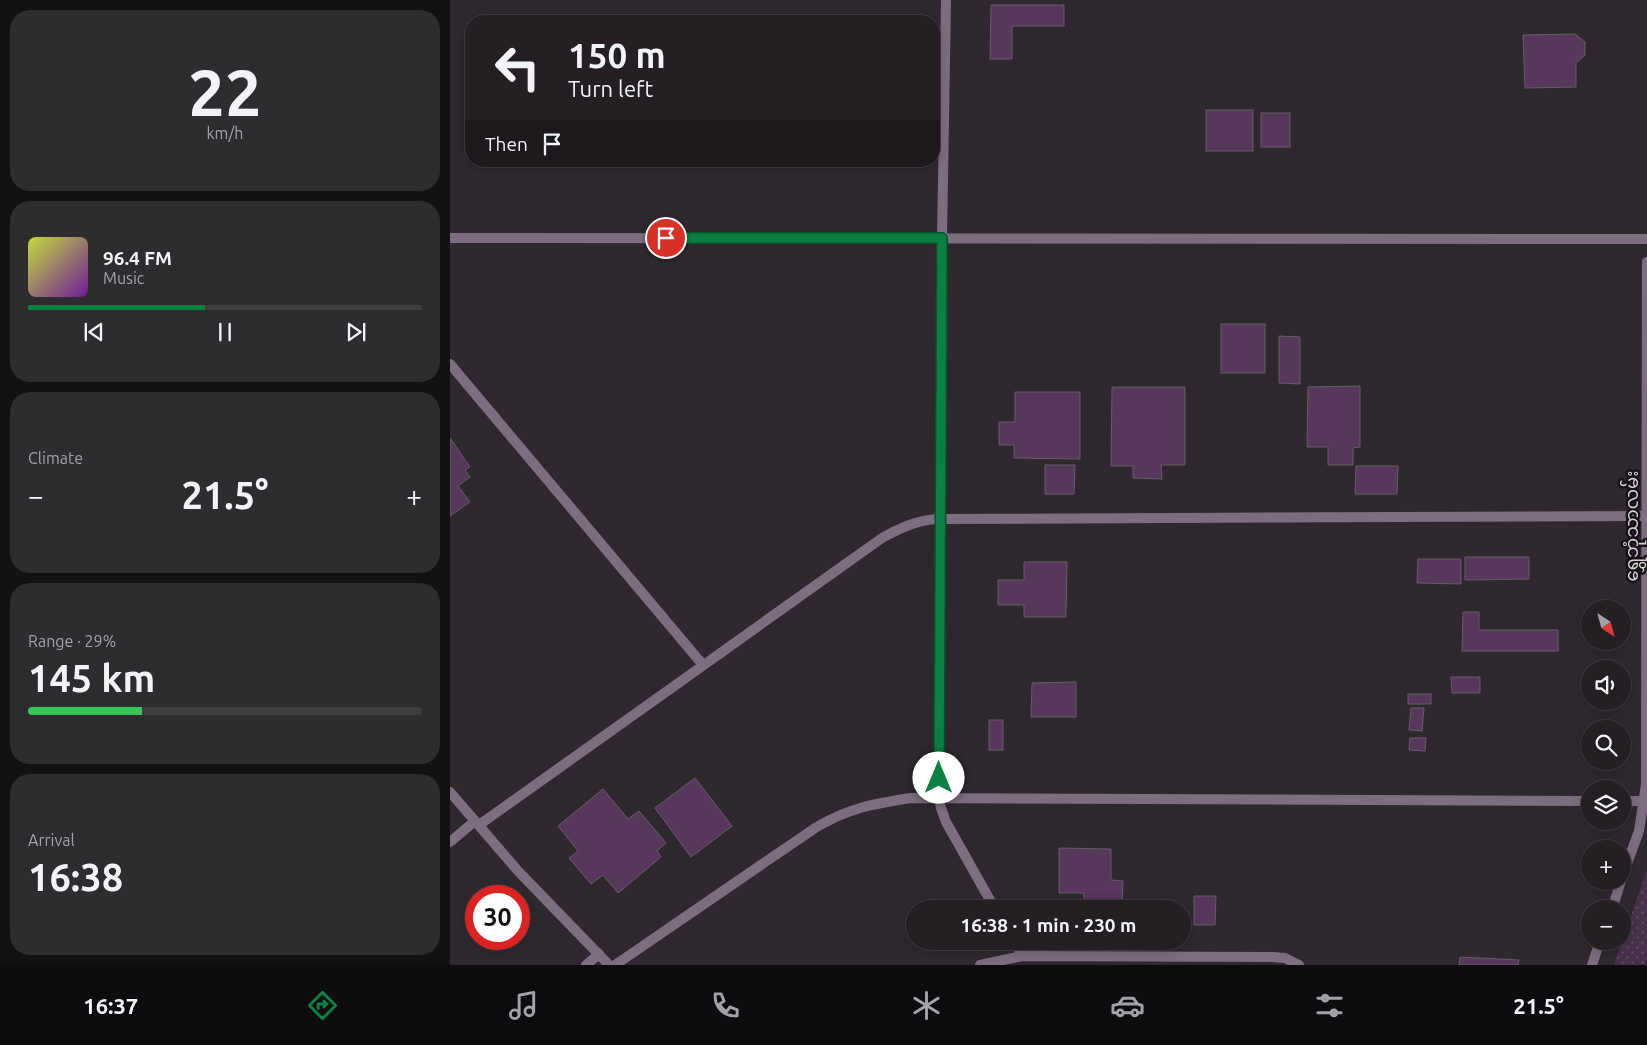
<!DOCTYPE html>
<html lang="en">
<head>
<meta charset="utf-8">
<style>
	:root { --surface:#231f23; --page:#2f2c30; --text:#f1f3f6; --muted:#a3a2a6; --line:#403d41; --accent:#0b8043 }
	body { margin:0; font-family:Ubuntu,"Noto Sans Myanmar",sans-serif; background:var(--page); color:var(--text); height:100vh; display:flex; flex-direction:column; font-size:19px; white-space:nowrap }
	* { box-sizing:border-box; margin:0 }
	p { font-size:16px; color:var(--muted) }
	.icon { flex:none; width:28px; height:28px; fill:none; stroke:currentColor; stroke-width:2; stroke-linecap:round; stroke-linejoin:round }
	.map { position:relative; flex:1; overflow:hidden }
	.side { display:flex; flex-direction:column; gap:10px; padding:10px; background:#131113; width:450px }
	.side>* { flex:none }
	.banner { position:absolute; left:15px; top:15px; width:475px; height:152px; border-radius:20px; box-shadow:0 2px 12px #0003,0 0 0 1px var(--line); background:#231f23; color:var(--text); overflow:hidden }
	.needle { width:32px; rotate:144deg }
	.controls { position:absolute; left:1131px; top:600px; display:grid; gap:10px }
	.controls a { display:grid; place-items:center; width:50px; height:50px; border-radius:50%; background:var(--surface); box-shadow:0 2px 12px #0003,0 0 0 1px var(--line); font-size:25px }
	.speed { position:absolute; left:15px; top:885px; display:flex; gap:10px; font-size:25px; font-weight:700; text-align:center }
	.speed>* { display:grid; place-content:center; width:65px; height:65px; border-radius:50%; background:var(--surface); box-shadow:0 2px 12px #0003,0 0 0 1px var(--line); line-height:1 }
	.speed .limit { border:8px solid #d22; background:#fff; color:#111 }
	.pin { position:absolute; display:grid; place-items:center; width:42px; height:42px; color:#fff; margin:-21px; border:2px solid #fff; border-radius:50%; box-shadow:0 1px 5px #0007 }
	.me { position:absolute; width:55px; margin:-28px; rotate:0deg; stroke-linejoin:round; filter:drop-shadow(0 0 4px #0008) }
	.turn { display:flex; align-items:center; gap:18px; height:105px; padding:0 20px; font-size:22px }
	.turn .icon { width:65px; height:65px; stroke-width:2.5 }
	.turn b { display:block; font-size:35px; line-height:42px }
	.then { display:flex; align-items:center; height:48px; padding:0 20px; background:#0003; gap:10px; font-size:19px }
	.big { font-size:38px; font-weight:700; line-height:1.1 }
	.side .card { flex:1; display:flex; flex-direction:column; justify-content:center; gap:8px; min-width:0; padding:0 18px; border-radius:20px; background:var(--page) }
	.side .dial { align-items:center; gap:0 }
	.dial b { font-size:65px; line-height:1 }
	.song { display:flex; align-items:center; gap:15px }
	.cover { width:60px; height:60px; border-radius:8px; background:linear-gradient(135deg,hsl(70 70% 55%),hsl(280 70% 35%)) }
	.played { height:5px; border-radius:2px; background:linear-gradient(90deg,var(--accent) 45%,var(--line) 45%) }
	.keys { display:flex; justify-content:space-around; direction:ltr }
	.heat { display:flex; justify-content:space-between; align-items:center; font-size:28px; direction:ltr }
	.charge { height:8px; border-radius:4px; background:linear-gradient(90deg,#34c759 29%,var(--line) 0) }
	.trip { position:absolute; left:456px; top:900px; width:285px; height:50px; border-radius:25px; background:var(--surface); box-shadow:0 2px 12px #0003,0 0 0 1px var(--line); font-weight:700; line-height:50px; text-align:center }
	.menu { display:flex; height:80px; justify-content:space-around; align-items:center; background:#0e0c0e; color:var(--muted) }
	.menu .icon { width:35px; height:35px }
	.menu .active { color:var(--accent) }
	.menu b { font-size:22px; color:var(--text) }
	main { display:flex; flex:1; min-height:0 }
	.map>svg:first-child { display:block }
	.grass { fill:url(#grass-dots) }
	.building { fill:#57375c; stroke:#645d65 }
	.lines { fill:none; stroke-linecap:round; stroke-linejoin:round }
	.minor { stroke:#7d6e7f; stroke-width:10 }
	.route-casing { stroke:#07532c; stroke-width:12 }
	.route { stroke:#0b8043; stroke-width:9 }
	.labels { text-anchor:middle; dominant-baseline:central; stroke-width:5; stroke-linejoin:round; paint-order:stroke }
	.street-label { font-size:18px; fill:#d4d0d4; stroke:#151316 }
</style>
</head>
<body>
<main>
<section class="side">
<div class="card dial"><b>22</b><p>km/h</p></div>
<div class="card">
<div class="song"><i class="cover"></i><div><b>96.4 FM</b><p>Music</p></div></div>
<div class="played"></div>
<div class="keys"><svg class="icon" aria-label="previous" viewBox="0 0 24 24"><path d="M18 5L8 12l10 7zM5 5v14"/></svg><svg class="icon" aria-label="pause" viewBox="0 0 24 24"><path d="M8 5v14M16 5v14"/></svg><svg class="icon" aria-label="next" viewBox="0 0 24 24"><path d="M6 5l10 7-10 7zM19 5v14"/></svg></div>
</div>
<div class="card"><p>Climate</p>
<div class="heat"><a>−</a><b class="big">21.5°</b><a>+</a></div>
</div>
<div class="card"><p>Range · 29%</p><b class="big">145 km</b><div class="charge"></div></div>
<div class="card"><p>Arrival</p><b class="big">16:38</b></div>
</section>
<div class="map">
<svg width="1197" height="965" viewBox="0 0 1197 965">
	<defs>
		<pattern id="grass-dots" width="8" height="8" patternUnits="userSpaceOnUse" patternTransform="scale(1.25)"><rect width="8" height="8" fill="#47314a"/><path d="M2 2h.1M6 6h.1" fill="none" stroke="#614e63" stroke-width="1.8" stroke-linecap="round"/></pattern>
	</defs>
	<rect width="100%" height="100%" fill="#2f292f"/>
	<polygon class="grass" points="1197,870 1197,965 1164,965"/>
	<g class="building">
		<polygon points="541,5 614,5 614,26 562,26 562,59 540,59"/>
		<polygon points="1125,34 1135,42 1135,55 1126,63 1126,87 1075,88 1073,35"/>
		<rect x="756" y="110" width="47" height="41"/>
		<rect x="811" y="113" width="29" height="34"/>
		<rect x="771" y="324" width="44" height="49"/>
		<polygon points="829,336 850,337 850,384 829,383"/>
		<polygon points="910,386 910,447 903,448 903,465 878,465 878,447 857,447 858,387"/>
		<polygon points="662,387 735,387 735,465 711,465 712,479 683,478 683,466 661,466"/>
		<polygon points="565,392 630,392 630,459 564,458 564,445 549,445 549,422 565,422"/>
		<polygon points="0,438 20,467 15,470 20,477 8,486 20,502 0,516"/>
		<polygon points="595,465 625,465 624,494 595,494"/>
		<polygon points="906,466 948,466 947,494 905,494"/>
		<polygon points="1015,557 1079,557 1079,579 1015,580"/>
		<polygon points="968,559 1011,559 1011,584 967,583"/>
		<polygon points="574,562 617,562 616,617 574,617 574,605 548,605 548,580 574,580"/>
		<polygon points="1013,612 1029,612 1029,630 1108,630 1108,651 1012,651"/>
		<polygon points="1001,677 1030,677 1030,693 1002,693"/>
		<polygon points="626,682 626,717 581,717 582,683"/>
		<rect x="958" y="694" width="23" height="10"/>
		<polygon points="961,708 974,708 972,731 959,730"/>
		<rect x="539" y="720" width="14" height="30"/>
		<polygon points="960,738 976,738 975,751 959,750"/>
		<polygon points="245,778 282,826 241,857 205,808"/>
		<polygon points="153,789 178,819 189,811 216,843 207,851 211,857 168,893 153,875 141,884 119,858 128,851 108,826"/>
		<polygon points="609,848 661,849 661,880 673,881 672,904 634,904 634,893 609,893"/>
		<polygon points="744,896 766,896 765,925 744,925"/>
		<polygon points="1010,957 1069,960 1068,965 1009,965"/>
	</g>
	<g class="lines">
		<g class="minor">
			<polyline points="496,0 492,238 489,798 491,808 496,822 545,909"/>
			<polyline points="0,238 1197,239"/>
			<polyline points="0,364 253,665"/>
			<polyline points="0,792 68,871 159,965"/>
			<polyline points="1172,801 1193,801"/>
			<path d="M29,825L432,538C450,528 469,519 491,519L1197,516"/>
			<polyline points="0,842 25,821"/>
			<polyline points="1172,877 1189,831 1196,784 1197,262"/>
			<polyline points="1162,909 1171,881"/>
			<polyline points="564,941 572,956"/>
			<polyline points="136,965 149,954"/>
			<path d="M165,965L365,828C399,808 422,804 461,798L1140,801"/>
			<polyline points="530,965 572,956 822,957 835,958 849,965"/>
			<polyline points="1142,965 1150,941"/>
		</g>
	</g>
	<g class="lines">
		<defs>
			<polyline id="route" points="216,238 492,238 489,778"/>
		</defs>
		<use href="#route" class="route-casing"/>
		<use href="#route" class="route"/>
	</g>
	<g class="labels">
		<g class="street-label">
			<text transform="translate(1181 526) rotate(-90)">ရွှေဘုံသာလမ်း</text>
		</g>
	</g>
</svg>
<div class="controls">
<a><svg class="needle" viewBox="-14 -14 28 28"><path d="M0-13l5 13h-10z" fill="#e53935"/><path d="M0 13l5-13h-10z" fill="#a3a2a6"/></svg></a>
<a><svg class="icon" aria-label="sound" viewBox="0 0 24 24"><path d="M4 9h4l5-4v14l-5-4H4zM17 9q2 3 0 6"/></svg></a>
<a><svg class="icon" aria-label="search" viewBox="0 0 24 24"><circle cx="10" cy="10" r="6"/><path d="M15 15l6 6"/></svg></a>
<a><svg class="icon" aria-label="layers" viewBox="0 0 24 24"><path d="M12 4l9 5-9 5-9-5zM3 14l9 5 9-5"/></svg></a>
<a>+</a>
<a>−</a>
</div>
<div class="speed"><div class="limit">30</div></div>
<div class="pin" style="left:216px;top:238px;background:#d93025"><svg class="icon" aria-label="arrive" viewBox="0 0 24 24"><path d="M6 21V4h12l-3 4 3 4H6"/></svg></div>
<svg class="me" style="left:489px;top:778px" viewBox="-20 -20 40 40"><circle r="19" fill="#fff"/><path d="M0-13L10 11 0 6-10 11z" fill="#0b8043"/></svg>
<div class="trip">16:38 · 1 min · 230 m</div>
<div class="banner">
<div class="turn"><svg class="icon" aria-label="left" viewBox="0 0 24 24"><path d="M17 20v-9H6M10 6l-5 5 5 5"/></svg><div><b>150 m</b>Turn left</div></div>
<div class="then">Then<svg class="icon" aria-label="arrive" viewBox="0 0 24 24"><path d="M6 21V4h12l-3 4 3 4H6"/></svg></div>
</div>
</div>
</main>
<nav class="menu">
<b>16:37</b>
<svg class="icon active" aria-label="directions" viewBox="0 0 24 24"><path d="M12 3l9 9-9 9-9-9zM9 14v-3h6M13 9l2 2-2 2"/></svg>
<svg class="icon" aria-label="music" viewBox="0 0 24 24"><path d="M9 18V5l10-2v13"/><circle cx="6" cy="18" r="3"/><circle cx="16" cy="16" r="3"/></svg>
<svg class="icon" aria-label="phone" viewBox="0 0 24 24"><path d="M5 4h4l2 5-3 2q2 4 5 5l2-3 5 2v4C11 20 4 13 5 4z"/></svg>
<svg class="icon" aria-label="climate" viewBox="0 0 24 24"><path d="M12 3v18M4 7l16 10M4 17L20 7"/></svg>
<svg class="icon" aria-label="car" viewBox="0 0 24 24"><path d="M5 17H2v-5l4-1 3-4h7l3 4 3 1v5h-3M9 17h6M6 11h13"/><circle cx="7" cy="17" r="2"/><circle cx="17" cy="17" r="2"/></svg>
<svg class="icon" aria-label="filters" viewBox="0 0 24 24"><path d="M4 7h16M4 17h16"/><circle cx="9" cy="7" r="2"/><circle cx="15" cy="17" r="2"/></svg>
<b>21.5°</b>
</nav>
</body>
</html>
